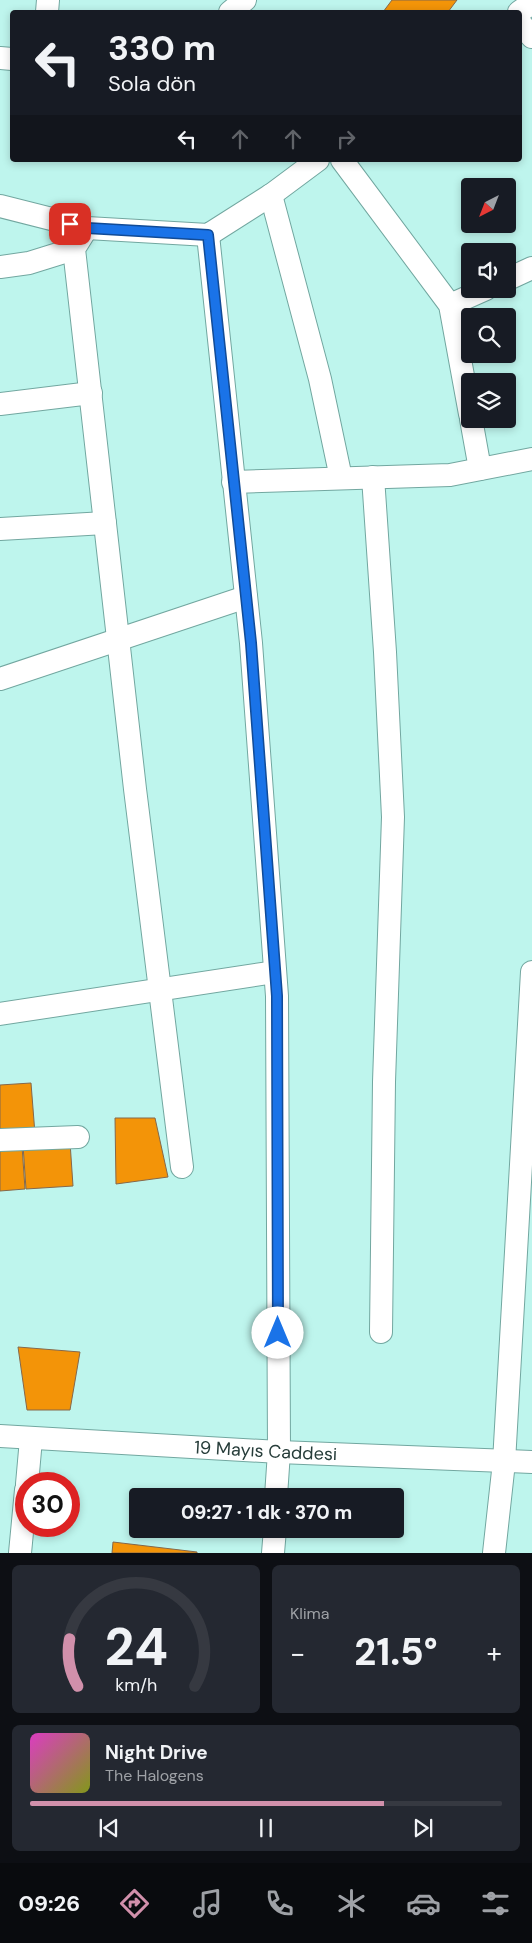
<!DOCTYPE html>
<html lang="tr">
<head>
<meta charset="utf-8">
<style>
	:root { --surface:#171b24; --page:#242831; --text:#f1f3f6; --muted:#9ea1a6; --line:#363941; --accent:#d190ab }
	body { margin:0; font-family:"DM Sans",sans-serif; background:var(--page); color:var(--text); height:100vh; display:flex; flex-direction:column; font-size:19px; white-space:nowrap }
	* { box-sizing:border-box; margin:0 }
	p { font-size:16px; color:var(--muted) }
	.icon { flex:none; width:28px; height:28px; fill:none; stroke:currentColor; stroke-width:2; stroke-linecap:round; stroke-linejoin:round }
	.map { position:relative; height:1553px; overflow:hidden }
	.sheet { display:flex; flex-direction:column; gap:12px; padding:12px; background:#0d0f14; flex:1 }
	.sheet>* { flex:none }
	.guide { position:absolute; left:10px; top:10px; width:512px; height:152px; border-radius:5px; box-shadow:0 2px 8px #0003; background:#171b24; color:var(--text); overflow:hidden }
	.needle { width:32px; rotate:222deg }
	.controls { position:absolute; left:461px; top:178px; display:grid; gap:10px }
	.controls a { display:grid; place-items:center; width:55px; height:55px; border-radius:5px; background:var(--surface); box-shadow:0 2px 8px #0003; font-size:25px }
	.speed { position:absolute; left:15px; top:1472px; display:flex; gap:10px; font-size:25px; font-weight:700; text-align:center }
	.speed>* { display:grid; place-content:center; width:65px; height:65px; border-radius:50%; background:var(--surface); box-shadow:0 2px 8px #0003; line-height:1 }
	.speed .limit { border:8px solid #d22; background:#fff; color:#111 }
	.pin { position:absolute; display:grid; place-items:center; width:42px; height:42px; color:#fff; margin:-21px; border-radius:10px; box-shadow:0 2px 8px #0006 }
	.me { position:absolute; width:55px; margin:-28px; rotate:0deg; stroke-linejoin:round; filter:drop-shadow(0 0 4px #0008) }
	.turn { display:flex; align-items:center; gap:18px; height:105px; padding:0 15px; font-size:22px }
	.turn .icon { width:65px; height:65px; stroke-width:2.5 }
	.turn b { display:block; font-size:35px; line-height:42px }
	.lanes { display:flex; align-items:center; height:48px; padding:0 15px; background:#0003; justify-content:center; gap:25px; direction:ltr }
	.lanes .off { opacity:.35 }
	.big { font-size:38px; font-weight:800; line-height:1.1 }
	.sheet .card { flex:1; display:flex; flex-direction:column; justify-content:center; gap:8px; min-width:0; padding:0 18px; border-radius:8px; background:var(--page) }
	.sheet .dial { align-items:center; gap:0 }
	.dial svg { height:130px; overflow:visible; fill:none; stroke:var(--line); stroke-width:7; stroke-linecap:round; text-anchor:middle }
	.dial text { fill:var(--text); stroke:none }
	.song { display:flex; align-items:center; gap:15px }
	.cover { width:60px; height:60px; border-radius:8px; background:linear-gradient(135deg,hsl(310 70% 55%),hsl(70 70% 35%)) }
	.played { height:5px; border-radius:2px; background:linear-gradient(90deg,var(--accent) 75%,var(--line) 75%) }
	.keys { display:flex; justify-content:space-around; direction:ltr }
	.heat { display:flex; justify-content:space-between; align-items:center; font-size:28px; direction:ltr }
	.sheet .tiles { flex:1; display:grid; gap:12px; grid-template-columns:1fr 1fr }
	.card:last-child { grid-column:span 2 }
	.trip { position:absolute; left:129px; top:1488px; width:275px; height:50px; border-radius:5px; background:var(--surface); box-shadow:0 2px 8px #0003; font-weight:800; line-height:50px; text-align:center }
	.tabs { display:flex; height:80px; justify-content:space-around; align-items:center; background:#090b0e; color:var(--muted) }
	.tabs .icon { width:35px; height:35px }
	.tabs .active { color:var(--accent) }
	.tabs b { font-size:22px; color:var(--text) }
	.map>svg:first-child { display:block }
	.building { fill:#f39408; stroke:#85684b }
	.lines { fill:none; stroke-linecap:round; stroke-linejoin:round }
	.minor-casing { stroke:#72a7a0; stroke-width:24 }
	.minor { stroke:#fff; stroke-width:22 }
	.route-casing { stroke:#114b97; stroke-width:12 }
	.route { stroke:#1a73e8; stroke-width:9 }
	.labels { text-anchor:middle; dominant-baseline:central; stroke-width:4.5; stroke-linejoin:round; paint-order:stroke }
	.street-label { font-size:18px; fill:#273d3a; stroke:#bef5ed }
</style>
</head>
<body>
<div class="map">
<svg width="532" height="1553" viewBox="0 0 532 1553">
	<rect width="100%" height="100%" fill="#bef5ed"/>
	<g class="building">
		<polygon points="392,0 457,0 448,12 383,12"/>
		<polygon points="31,1083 35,1134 0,1136 0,1085"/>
		<polygon points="115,1118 155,1118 168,1177 116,1184"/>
		<polygon points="70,1142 73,1186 26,1189 23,1145"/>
		<polygon points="22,1146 25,1189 0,1191 0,1148"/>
		<polygon points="18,1347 80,1352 70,1410 27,1410"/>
		<polygon points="113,1542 197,1552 197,1553 112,1553"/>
	</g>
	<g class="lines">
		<defs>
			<g id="minor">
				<polyline points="47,12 48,0"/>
				<polyline points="230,12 245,0"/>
				<polyline points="519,12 532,3"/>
				<polyline points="520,23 532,37"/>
				<polyline points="0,58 12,59"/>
				<polyline points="342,160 450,305 470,414"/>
				<polyline points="271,195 320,379 341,478"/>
				<polyline points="0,206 87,228 208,235 271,195 318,160"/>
				<polyline points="87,228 74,249 135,789 182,1167"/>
				<polyline points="208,235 251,643 277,996 279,1452 276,1496"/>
				<polyline points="0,267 29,263 74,249"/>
				<polyline points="508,279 532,268"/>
				<polyline points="450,305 486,289"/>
				<polyline points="0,404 91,393"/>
				<polyline points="471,419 480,469"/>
				<polyline points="373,477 385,652 393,817 384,1082 381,1332"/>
				<polyline points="233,482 450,475 532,459"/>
				<polyline points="0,529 105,523"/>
				<polyline points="0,679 246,597"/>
				<polyline points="0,1014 275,972"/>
				<polyline points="0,1140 78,1137"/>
				<path id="s1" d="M0,1436L279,1452L532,1462"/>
				<polyline points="27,1484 31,1439"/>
				<polyline points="20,1553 26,1490"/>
				<polyline points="273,1553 275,1529"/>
				<polyline points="494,1553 504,1462 532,972"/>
			</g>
		</defs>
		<use href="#minor" class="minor-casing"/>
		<use href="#minor" class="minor"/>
	</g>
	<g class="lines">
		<defs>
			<polyline id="route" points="70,224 87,228 208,235 251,643 277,996 278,1333"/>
		</defs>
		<use href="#route" class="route-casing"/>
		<use href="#route" class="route"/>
	</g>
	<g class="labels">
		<g class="street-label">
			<text stroke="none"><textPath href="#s1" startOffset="266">19 Mayıs Caddesi</textPath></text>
		</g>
	</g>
</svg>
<div class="controls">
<a><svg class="needle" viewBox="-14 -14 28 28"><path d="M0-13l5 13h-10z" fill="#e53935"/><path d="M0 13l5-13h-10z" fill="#9ea1a6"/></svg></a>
<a><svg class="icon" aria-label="sound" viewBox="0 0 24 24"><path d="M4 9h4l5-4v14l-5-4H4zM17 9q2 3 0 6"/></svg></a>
<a><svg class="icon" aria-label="search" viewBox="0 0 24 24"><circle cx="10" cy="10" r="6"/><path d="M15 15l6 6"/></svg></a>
<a><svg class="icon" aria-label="layers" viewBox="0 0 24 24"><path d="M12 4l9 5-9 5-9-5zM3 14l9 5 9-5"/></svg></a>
</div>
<div class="speed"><div class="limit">30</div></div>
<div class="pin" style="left:70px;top:224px;background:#d93025"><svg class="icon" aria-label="arrive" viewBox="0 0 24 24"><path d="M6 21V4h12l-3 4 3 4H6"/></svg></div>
<svg class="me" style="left:278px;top:1333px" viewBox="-20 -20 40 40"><circle r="19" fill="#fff"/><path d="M0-13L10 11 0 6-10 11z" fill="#1a73e8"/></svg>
<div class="trip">09:27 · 1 dk · 370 m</div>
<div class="guide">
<div class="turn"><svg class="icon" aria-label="left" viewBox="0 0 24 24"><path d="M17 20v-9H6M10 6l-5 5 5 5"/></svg><div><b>330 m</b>Sola dön</div></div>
<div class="lanes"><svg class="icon" aria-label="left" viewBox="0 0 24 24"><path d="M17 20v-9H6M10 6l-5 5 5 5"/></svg><svg class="icon off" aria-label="ahead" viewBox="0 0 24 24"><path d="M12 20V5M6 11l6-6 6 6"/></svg><svg class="icon off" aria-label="ahead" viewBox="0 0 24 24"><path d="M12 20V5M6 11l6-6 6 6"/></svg><svg class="icon off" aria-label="right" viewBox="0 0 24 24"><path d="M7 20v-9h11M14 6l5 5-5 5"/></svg></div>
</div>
</div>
<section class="sheet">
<div class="tiles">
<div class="card dial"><svg viewBox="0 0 100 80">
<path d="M14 69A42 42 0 1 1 86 69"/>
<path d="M14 69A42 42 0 0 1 9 40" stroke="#d190ab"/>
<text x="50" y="56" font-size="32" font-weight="700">24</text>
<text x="50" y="72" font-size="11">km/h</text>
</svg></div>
<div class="card"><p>Klima</p>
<div class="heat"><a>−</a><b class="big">21.5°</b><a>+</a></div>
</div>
<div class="card">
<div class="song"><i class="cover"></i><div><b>Night Drive</b><p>The Halogens</p></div></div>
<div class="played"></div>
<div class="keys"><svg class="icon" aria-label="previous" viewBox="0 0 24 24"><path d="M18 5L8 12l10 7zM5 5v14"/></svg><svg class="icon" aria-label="pause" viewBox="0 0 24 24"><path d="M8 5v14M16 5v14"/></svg><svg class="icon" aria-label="next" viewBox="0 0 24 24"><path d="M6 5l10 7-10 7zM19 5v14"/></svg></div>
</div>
</div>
</section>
<nav class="tabs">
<b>09:26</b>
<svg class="icon active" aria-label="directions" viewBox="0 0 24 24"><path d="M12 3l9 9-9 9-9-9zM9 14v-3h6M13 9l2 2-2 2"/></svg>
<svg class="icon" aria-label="music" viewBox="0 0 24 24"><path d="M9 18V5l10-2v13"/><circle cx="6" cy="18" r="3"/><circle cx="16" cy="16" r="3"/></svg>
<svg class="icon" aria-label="phone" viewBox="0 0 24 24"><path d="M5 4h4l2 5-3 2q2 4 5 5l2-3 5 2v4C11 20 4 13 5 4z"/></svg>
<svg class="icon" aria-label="climate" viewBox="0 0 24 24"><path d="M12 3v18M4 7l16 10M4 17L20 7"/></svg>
<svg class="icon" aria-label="car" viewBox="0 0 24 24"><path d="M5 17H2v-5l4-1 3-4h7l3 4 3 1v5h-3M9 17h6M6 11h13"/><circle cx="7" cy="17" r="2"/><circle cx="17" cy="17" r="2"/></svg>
<svg class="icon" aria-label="filters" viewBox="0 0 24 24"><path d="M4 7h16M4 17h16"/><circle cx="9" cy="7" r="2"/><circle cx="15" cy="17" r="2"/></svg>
</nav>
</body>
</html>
